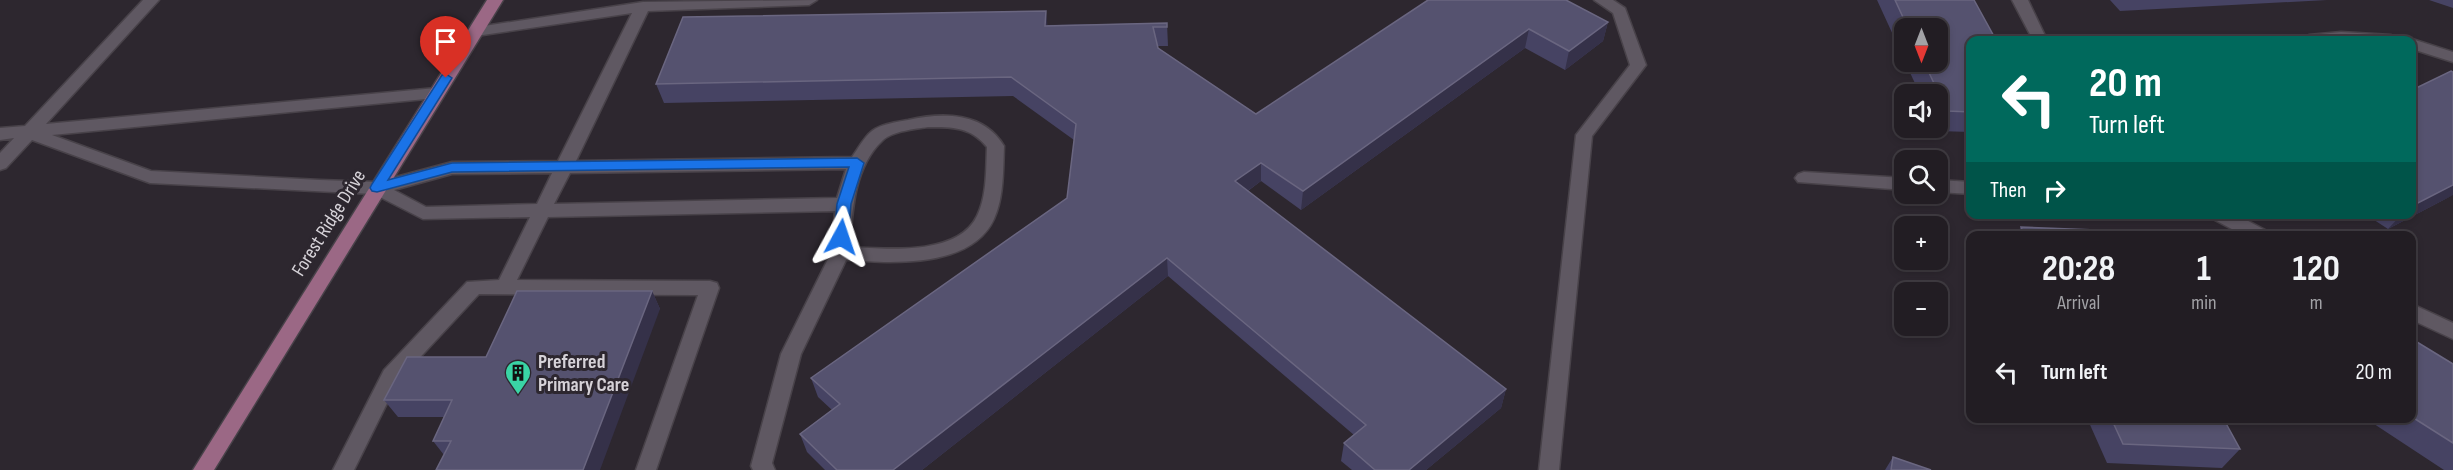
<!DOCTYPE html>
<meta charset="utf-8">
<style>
:root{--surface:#221d23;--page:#2e2a30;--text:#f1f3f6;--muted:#a2a2a6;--line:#3f3b41}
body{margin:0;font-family:"Sofia Sans Condensed",sans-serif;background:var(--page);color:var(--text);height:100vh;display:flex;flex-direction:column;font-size:22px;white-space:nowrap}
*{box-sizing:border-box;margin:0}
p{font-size:20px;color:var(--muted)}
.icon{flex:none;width:33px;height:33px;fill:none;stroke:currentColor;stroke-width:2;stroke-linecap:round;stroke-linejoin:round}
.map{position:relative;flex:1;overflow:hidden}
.sheet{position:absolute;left:1966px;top:231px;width:450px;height:192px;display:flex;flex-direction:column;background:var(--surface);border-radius:12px;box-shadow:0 3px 9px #0003,0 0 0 2px var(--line)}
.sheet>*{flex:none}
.guide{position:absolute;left:1966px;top:36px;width:450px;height:183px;border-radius:12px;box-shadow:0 3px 9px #0003,0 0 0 2px var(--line);background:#00695c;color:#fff;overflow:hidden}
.needle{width:39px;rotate:180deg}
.fabs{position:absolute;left:1894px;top:18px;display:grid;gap:12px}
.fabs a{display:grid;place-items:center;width:54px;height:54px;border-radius:12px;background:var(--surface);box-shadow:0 3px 9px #0003,0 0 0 2px var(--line);font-size:30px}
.pin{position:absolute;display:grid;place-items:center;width:51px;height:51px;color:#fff;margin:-62px -26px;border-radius:50% 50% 50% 0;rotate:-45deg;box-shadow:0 0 6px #0007}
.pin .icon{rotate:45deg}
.me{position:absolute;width:66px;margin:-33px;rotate:5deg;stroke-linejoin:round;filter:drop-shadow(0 0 4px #0008)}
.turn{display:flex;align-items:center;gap:21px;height:126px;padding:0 24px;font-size:27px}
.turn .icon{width:78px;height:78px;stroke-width:2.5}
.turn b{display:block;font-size:42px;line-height:51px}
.then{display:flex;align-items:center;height:57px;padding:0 24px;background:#0003;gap:12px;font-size:22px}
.eta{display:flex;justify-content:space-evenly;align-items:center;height:102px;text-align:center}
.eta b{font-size:36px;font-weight:700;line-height:42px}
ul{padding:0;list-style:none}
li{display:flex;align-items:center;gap:18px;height:78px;padding:0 24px}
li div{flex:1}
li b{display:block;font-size:22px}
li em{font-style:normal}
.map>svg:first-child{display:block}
</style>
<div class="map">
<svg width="2453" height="470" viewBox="0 0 2453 470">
<rect width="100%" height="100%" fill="#2d272f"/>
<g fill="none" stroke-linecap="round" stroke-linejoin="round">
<defs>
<path id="minor" d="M 143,0 L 159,0 L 46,124 L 436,88 L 442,89 L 444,93 L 442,97 L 436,98 L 52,135 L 151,171 L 320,180 L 377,182 L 452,162 L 558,161 L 632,13 L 476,36 L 471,34 L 468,31 L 471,28 L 643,2 L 817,0 L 809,5 L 648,11 L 576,161 L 852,157 C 858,149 864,137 872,131 C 881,124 897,122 908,120 C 943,112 984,112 1004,146 C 1003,170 1004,197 994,219 C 971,269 891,263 846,260 L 801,354 L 772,463 L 775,470 L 753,470 L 751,466 L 781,354 L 831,253 L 835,211 L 548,217 L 517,280 L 710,281 L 717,283 L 719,288 L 656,470 L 636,470 L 698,295 L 479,294 L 398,381 L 354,470 L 333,470 L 384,370 L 467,282 L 499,280 L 530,217 L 423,219 L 374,194 L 150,183 L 32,140 L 6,168 L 0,170 L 0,153 L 14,138 L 0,140 L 0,128 L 25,126 ZM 928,127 C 953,127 971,127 987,147 C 986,169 987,196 977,216 C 958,256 887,249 850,247 C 852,211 854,167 883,140 C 893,131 915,129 928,127 ZM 846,169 L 837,198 L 554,204 L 570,173 ZM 552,173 L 537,204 L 426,207 L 394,190 L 452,174 Z
M 1594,0 L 1613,0 L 1625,8 L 1646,65 L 1592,136 L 1559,470 L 1539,470 L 1576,135 L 1630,65 L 1613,13 Z
M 2012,0 L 2028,0 L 2047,40 L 2033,40 Z
M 2341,32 L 2391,35 L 2399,40 L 2301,40 L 2309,35 Z
M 2412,39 L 2453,52 L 2453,62 L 2412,49 L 2412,40 L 2406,40 Z
M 1804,172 L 1905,178 L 1905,190 L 1798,182 L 1795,178 L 1798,174 Z
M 1938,180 L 1971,182 L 1971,194 L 1938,192 Z
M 2210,214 L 2235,214 L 2267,231 L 2270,236 L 2245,236 L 2213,219 Z
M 2412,304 L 2453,323 L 2453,339 L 2412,320 Z"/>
<path id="major" d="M 487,0 L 503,0 L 214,470 L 193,470 Z"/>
</defs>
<use href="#minor" stroke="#484249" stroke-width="3"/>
<use href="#major" stroke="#484249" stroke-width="3"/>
<use href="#minor" fill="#5f5862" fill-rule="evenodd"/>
<use href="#major" fill="#9b6885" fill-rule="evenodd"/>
</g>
<path fill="#464363" d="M 1428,0 L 1608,22 L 1603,41 L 1565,70 L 1525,48 L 1301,210 L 1261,181 L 1248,191 L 1506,389 L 1501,408 L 1426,470 L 1352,470 L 1341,461 L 1344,443 L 1354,435 L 1168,276 L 922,470 L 825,470 L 807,452 L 800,434 L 832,410 L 818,397 L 811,378 L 1067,198 L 1074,140 L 1013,96 L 664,103 L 656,84 L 1048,25 L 1167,23 L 1168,46 L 1158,46 L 1158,48 L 1256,114 Z
M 1877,0 L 1974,0 L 1971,40 L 1971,132 L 1937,131 L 1935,128 L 1938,128 L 1938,94 L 1920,94 L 1905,62 L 1938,62 L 1938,28 L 1905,28 L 1905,61 Z
M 2110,0 L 2327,0 L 2120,11 Z
M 2429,0 L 2453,0 L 2453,8 Z
M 2453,195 L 2388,229 L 2365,214 L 2412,214 Z
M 2021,227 L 2124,236 L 2015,236 Z
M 652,291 L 660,309 L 444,455 L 433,441 L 444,417 L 398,417 L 384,400 L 486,357 Z
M 2412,339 L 2453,364 L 2453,470 L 2444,470 L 2365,418 L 2412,418 Z
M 2087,418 L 2223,418 L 2240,449 L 2222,468 L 2107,463 Z
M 1893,457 L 1931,470 L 1885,470 Z"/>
<path fill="#353149" d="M 1046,11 L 1048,30 L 1045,26 Z
M 1608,22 L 1603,41 L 1565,70 L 1569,51 Z
M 1529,29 L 1525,48 L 1301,210 L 1303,191 Z
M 1261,163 L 1261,181 L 1235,200 L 1235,181 Z
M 2453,185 L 2453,195 L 2388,229 L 2402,214 L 2412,214 L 2412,206 Z
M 1167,258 L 1168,276 L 922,470 L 893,470 Z
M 652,291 L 660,309 L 600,470 L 583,470 Z
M 1506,389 L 1501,408 L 1426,470 L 1409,470 Z"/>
<path fill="#55526f" stroke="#6a6680" stroke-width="1.5" d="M 1428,0 L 1566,0 L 1608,22 L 1569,51 L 1529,29 L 1303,191 L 1261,163 L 1235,181 L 1506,389 L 1409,470 L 1375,470 L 1344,443 L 1366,425 L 1167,258 L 893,470 L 837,470 L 800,434 L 840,404 L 811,378 L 1067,198 L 1076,124 L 1011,77 L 656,84 L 683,17 L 1046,11 L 1045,26 L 1167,23 L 1167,27 L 1153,27 L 1158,48 L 1256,114 Z
M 1895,0 L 1974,0 L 1996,40 L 1971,40 L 1971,112 L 1947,111 L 1924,62 L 1938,62 L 1938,28 L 1908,28 Z
M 2451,71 L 2453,72 L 2453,185 L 2412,206 L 2412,90 Z
M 2021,227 L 2122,231 L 2124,236 L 2025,236 Z
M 517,291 L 652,291 L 583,470 L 436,470 L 451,441 L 433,441 L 452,400 L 384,400 L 407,357 L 486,357 Z
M 2412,339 L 2453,364 L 2453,443 L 2412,417 Z
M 2111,418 L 2223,418 L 2240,449 L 2123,444 Z
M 1893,457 L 1931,470 L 1891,470 Z"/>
<path fill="#1a73e8" stroke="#114b97" stroke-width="1.5" d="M 446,74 L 452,78 L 388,180 L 452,163 L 857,158 L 864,163 L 851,204 L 848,237 L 841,242 L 834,237 L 837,204 L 849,167 L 452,172 L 377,192 L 372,191 L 370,188 L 372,184 L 442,75 Z"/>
<defs>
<symbol id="building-pin" viewBox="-11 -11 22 30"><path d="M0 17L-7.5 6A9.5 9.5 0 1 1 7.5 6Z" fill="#3ad4a5" stroke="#2d272f"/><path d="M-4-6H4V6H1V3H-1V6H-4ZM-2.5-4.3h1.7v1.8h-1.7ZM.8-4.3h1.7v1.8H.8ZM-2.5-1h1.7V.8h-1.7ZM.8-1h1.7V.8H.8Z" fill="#111"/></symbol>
</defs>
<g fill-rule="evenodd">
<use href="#building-pin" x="503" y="358" width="30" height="40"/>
</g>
<g text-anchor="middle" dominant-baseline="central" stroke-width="6" stroke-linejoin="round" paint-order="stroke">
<g font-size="20" fill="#d6d2d8" stroke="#2d272f">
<text transform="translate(329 223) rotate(-58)">Forest Ridge Drive</text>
</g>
<g font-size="20" font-weight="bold" fill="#d6d2d8" stroke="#2d272f" text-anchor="start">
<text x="538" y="362">Preferred<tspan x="538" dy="23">Primary Care</tspan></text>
</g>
</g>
</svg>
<div class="fabs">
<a><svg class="needle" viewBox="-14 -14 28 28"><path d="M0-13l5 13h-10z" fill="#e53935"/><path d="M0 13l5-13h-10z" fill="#a2a2a6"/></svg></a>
<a><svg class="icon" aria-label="sound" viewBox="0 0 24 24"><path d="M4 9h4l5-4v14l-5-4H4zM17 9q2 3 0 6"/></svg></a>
<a><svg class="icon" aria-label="search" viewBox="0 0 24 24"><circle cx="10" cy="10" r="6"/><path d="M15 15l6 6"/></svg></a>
<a>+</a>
<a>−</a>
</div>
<div class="pin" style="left:446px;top:78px;background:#d93025"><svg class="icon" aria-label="arrive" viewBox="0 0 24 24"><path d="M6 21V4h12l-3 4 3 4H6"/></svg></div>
<svg class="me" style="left:841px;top:237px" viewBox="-20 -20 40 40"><path d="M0-17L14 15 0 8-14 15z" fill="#1a73e8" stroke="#fff" stroke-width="4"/></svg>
<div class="guide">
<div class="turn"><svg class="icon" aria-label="left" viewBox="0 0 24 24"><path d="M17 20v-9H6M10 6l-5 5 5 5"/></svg><div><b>20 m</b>Turn left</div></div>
<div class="then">Then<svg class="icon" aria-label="right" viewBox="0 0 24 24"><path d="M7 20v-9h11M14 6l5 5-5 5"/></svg></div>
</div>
<section class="sheet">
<div class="eta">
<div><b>20:28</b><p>Arrival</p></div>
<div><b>1</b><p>min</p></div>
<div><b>120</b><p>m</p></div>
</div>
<ul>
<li><svg class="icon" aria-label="left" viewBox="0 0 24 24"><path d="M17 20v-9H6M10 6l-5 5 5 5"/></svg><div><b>Turn left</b></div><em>20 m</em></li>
</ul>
</section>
</div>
